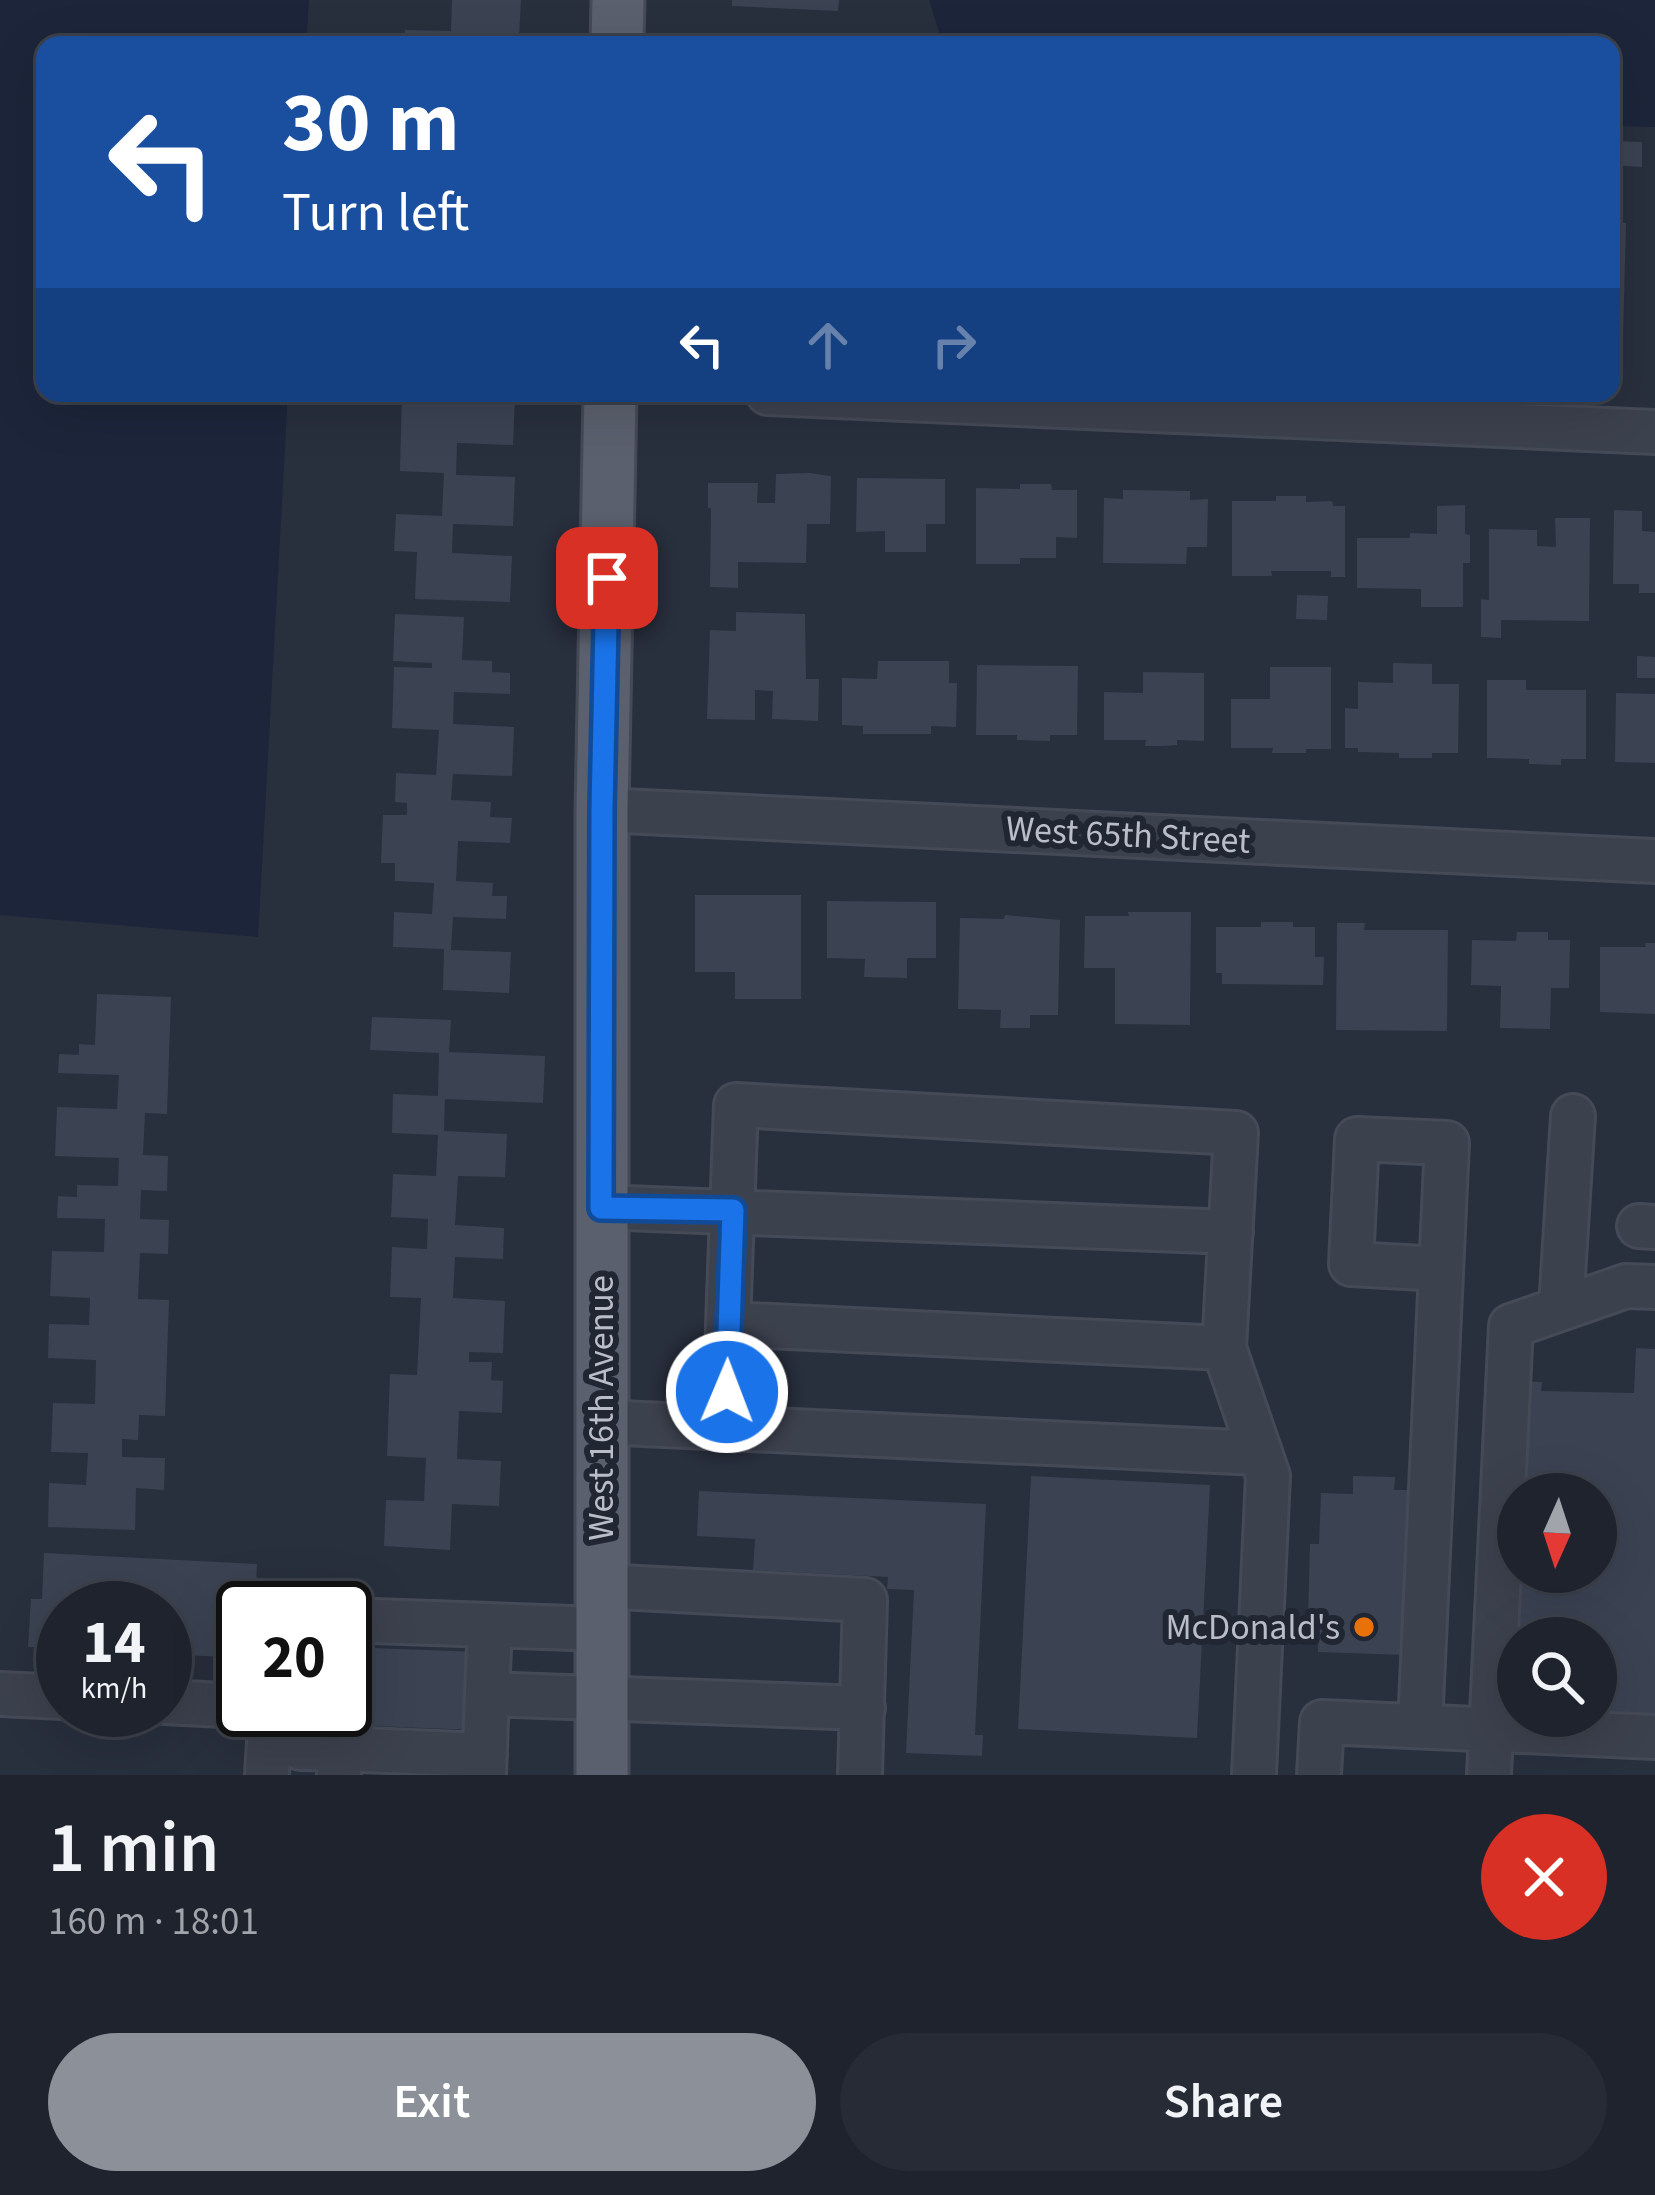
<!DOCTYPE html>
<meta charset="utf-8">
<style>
:root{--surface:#1e232e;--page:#262b36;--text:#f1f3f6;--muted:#a1a4aa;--line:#3c404a;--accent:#8c9099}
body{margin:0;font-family:"Source Sans 3",sans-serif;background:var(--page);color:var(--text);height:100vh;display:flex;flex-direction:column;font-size:45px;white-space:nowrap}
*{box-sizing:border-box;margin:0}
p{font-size:39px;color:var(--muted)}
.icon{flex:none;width:66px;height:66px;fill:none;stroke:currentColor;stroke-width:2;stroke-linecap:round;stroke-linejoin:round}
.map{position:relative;height:1775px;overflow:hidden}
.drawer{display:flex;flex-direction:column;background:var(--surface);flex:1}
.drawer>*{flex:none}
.banner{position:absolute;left:36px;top:36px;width:1584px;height:366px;border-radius:24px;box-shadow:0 12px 48px #0002,0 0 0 3px var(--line);background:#1a4fa0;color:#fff;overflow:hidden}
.needle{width:78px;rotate:183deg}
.tools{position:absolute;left:1497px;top:1473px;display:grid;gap:24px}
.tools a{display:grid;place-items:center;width:120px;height:120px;border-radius:50%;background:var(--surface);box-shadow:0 12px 48px #0002,0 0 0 3px var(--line);font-size:60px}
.speed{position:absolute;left:36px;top:1581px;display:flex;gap:24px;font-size:60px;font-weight:700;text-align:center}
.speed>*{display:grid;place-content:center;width:156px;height:156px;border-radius:50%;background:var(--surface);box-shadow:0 12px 48px #0002,0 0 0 3px var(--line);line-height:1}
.speed small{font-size:30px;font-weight:400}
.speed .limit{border:6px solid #111;border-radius:18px;background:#fff;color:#111}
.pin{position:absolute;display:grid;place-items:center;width:102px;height:102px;color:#fff;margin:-51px;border-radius:24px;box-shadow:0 6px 18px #0006}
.me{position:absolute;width:132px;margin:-66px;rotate:1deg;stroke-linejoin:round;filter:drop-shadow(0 0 9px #0008)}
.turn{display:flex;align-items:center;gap:42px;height:252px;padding:0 48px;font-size:54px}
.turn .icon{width:156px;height:156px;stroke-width:2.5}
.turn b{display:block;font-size:84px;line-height:102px}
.lanes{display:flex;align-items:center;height:114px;padding:0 48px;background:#0003;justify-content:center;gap:60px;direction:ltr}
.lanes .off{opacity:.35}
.round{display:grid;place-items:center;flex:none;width:126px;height:126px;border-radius:63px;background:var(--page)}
.summary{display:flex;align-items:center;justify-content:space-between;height:204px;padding:0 48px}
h1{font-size:72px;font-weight:600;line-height:90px}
.primary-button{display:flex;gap:24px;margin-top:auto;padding:24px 48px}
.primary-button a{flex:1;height:138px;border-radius:72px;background:var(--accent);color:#fff;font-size:48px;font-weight:600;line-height:138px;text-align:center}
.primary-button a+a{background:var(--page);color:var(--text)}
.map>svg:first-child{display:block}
</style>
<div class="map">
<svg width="1655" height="1775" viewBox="0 0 1655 1775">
<rect width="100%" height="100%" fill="#282f3d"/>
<path fill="#1c253a" d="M 0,0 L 309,0 L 306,45 L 45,45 L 45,393 L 288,393 L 258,937 L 0,915 Z
M 929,0 L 1655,0 L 1655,127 L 1611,126 L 1611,45 L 943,45 Z"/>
<path fill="#3b4353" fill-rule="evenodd" d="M 452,0 L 521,0 L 519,38 L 461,36 L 460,45 L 404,45 L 405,30 L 451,31 Z
M 732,0 L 839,0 L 838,11 L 732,6 Z
M 1611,141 L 1642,142 L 1642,167 L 1611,165 Z
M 1611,222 L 1626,223 L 1623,335 L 1611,334 Z
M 402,393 L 515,397 L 513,445 L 457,443 L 456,475 L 515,477 L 513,526 L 453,524 L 452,553 L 512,556 L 510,602 L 415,599 L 417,552 L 394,551 L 396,514 L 442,516 L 444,473 L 400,471 Z
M 809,473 L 831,476 L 830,524 L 807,524 L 806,563 L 738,562 L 738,588 L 710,587 L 711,508 L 708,508 L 708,483 L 758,483 L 757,503 L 775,503 L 776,474 Z
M 857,478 L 945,479 L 945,524 L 926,524 L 926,552 L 885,552 L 885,531 L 856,532 Z
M 1020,484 L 1051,484 L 1052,490 L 1077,490 L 1077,538 L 1056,537 L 1056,558 L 1020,558 L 1020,564 L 976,564 L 976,488 L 1020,489 Z
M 1123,490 L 1190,491 L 1190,500 L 1208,499 L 1207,547 L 1187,547 L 1186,564 L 1103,563 L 1104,498 L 1123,499 Z
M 1276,496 L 1306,496 L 1306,502 L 1332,501 L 1333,506 L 1345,506 L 1345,577 L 1331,577 L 1331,571 L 1271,571 L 1272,576 L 1232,576 L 1232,501 L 1276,501 Z
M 1465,505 L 1465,534 L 1470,535 L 1470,563 L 1463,563 L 1463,607 L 1421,607 L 1421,589 L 1357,588 L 1357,538 L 1410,538 L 1410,533 L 1437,534 L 1437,506 Z
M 1614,510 L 1642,511 L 1642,531 L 1655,532 L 1655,593 L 1639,593 L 1639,584 L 1613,584 Z
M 1555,518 L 1590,518 L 1589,621 L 1501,620 L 1501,638 L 1481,637 L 1481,599 L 1489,600 L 1489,529 L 1537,530 L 1537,546 L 1556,547 Z
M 1297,595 L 1328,596 L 1327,620 L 1296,619 Z
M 736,612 L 805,614 L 806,679 L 819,679 L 818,721 L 772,719 L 773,691 L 755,690 L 755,720 L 707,719 L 710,630 L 736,631 Z
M 395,614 L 464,617 L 462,660 L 492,661 L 492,672 L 510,673 L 510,694 L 454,692 L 453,724 L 514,727 L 512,776 L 453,774 L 451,800 L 491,802 L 490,817 L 512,818 L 510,843 L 458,841 L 456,881 L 493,883 L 492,896 L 507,896 L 506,919 L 453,917 L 451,950 L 511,952 L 509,993 L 443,990 L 444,949 L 393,947 L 394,912 L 432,914 L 434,883 L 395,881 L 395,863 L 381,863 L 383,815 L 407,815 L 407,803 L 395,802 L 396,773 L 436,775 L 439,730 L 392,728 L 394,667 L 432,668 L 432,663 L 393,661 Z
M 1637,656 L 1655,657 L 1655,678 L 1637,678 Z
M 878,661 L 949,661 L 949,683 L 957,683 L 956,727 L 931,726 L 931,734 L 863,734 L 863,726 L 842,725 L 842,678 L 877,679 Z
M 1393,663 L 1432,664 L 1432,684 L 1459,684 L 1458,753 L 1432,753 L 1432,758 L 1399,758 L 1399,753 L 1358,752 L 1358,748 L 1345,748 L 1345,708 L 1358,709 L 1358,682 L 1393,683 Z
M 977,665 L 1078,666 L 1077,735 L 1050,735 L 1050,741 L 1017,740 L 1017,735 L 976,735 Z
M 1270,667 L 1331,667 L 1331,749 L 1306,749 L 1306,753 L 1272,753 L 1273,748 L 1231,748 L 1231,699 L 1270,699 Z
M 1143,672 L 1204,673 L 1204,741 L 1177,740 L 1177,745 L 1162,746 L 1145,746 L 1146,740 L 1104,740 L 1104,692 L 1143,693 Z
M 1487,680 L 1526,680 L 1526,690 L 1586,690 L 1586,759 L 1561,759 L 1561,765 L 1529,764 L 1529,759 L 1487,758 Z
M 1616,693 L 1655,694 L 1655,763 L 1615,762 Z
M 695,895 L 801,895 L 801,999 L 735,999 L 735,972 L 695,972 Z
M 827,901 L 936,902 L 936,958 L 907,958 L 907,978 L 864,977 L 865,959 L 827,958 Z
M 1128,912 L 1191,912 L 1190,1025 L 1115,1024 L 1115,968 L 1084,968 L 1085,916 L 1129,916 Z
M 1005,915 L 1060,920 L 1058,1015 L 1030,1015 L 1030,1028 L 1000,1028 L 1001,1010 L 958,1009 L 960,918 L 1004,919 Z
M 1261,922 L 1293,922 L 1293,927 L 1315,927 L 1315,957 L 1324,957 L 1323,985 L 1222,984 L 1222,973 L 1216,973 L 1216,927 L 1261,927 Z
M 1337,923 L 1365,923 L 1364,930 L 1448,930 L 1447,1031 L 1336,1030 Z
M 1517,932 L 1548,932 L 1548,940 L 1570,940 L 1569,988 L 1551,988 L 1550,1029 L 1500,1028 L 1501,986 L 1471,985 L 1472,940 L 1516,941 Z
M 1645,943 L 1655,943 L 1655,1014 L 1600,1012 L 1600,947 L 1646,947 Z
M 97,994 L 171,997 L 167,1114 L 145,1113 L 143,1155 L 168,1156 L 167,1191 L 141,1190 L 140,1219 L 169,1220 L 168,1254 L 140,1253 L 138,1299 L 169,1300 L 165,1416 L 139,1415 L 138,1440 L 122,1439 L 122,1457 L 165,1458 L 164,1490 L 136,1488 L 135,1530 L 48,1527 L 49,1483 L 86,1485 L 88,1453 L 51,1452 L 53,1403 L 95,1404 L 96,1360 L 48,1358 L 49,1324 L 89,1325 L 90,1298 L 50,1296 L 52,1251 L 104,1252 L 105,1219 L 57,1218 L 58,1196 L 77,1197 L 77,1185 L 118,1186 L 119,1158 L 55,1156 L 57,1107 L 117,1109 L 119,1075 L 58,1073 L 59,1054 L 79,1055 L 79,1044 L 95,1045 Z
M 372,1017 L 451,1020 L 449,1052 L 545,1056 L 543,1103 L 445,1099 L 444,1131 L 507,1134 L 505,1177 L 458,1176 L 455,1225 L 504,1228 L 503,1259 L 455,1257 L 453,1298 L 505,1301 L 503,1353 L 469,1352 L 469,1362 L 492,1362 L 491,1380 L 503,1381 L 502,1413 L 459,1411 L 457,1459 L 501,1461 L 499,1506 L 452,1504 L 450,1550 L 384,1546 L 386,1500 L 424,1501 L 426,1458 L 387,1456 L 390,1374 L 417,1375 L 421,1298 L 390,1297 L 392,1247 L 427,1249 L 428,1219 L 391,1217 L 393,1174 L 436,1176 L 438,1135 L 392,1133 L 393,1094 L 438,1096 L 439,1053 L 370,1050 Z
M 1636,1348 L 1655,1349 L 1655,1719 L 1596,1716 L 1596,1638 L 1518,1638 L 1518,1712 L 1501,1711 L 1518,1381 L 1542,1382 L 1541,1391 L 1634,1393 ZM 1518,1494 L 1596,1494 L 1596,1572 L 1518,1572 Z
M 1031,1476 L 1210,1485 L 1197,1738 L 1018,1729 Z
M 1353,1476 L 1395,1477 L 1394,1490 L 1410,1490 L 1404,1655 L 1318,1652 L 1319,1621 L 1308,1621 L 1310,1544 L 1319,1544 L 1321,1493 L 1353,1494 Z
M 699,1491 L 986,1504 L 975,1735 L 983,1735 L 982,1756 L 906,1753 L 914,1590 L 887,1589 L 888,1577 L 753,1570 L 755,1539 L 697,1536 Z
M 44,1553 L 257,1564 L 255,1608 L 243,1608 L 243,1658 L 165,1654 L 165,1608 L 63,1608 L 63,1648 L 28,1647 L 31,1599 L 42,1599 Z
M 296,1584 L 318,1585 L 316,1608 L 295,1608 Z
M 345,1647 L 480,1652 L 477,1730 L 322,1724 L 323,1710 L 345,1710 Z"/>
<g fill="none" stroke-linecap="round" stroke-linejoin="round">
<defs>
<path id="minor" d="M 768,393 L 1655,432
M 602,810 L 1655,861
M 601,1207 L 1231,1232
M 1639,1226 L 1655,1227
M 1561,1307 L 1573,1116
M 1224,1348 L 728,1324 L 736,1105 L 1236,1133 L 1224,1348 L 1268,1476 L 1254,1775
M 601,1422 L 1259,1453
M 726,1426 L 728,1324
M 601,1586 L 865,1600 L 860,1775
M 345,1620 L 490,1625
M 0,1694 L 63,1697
M 487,1694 L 490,1625 L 601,1629
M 165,1702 L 243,1706
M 303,1710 L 301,1748 L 340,1749
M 1420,1726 L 1447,1143 L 1357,1139 L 1351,1264 L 1441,1269
M 267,1775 L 271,1710
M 339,1775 L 340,1749 L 485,1755
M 484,1775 L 487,1694 L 863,1708
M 1319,1775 L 1322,1722 L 1655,1737
M 1489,1775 L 1511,1326 L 1626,1286 L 1655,1287"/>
<path id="major" d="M 617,45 L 618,0
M 602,1775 L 602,810 L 610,393"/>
</defs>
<use href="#minor" stroke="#454a57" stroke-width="48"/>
<use href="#major" stroke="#454a57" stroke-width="57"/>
<use href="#minor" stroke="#3c414e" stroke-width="42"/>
<use href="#major" stroke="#5a606d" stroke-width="51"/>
</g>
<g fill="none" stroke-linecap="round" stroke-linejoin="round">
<defs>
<path id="route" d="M 607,578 L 602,809 L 601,1208 L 733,1210 L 727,1392"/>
</defs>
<use href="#route" stroke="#114b97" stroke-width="30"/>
<use href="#route" stroke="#1a73e8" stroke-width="21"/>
</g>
<circle fill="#e8710a" stroke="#212633" stroke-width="4.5" cx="1364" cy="1627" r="12"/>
<g text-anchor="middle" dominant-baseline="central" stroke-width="12" stroke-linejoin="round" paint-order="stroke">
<g font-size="36" fill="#b8bdc8" stroke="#212633">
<text transform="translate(1128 835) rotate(3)">West 65th Street</text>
<text transform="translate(601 1408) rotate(-90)">West 16th Avenue</text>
</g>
<g font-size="36" fill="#b8bdc8" stroke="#212633" text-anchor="end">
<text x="1340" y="1627">McDonald's</text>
</g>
</g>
</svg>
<div class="tools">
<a><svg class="needle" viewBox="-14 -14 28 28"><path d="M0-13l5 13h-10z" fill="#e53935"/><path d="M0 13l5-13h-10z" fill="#a1a4aa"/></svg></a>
<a><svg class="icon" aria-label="search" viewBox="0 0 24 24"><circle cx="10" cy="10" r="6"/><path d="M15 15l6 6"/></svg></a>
</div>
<div class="speed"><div>14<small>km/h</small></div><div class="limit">20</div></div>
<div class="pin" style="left:607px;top:578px;background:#d93025"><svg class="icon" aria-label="arrive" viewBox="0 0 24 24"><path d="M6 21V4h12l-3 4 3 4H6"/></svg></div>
<svg class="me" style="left:727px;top:1392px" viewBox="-20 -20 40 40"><circle r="17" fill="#1a73e8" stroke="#fff" stroke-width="3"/><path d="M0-11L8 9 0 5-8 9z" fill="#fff"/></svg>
<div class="banner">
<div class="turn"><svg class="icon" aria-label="left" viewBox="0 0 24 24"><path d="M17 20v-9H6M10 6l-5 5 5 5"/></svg><div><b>30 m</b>Turn left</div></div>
<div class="lanes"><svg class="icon" aria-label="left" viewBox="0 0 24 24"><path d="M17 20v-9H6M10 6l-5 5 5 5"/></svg><svg class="icon off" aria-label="ahead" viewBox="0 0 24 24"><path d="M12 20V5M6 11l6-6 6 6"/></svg><svg class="icon off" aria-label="right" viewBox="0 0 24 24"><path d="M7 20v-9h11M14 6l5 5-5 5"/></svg></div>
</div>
</div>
<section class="drawer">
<div class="summary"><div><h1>1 min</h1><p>160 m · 18:01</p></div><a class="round" style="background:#d93025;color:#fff"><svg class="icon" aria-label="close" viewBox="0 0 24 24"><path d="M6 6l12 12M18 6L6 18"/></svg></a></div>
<div class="primary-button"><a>Exit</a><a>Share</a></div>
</section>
